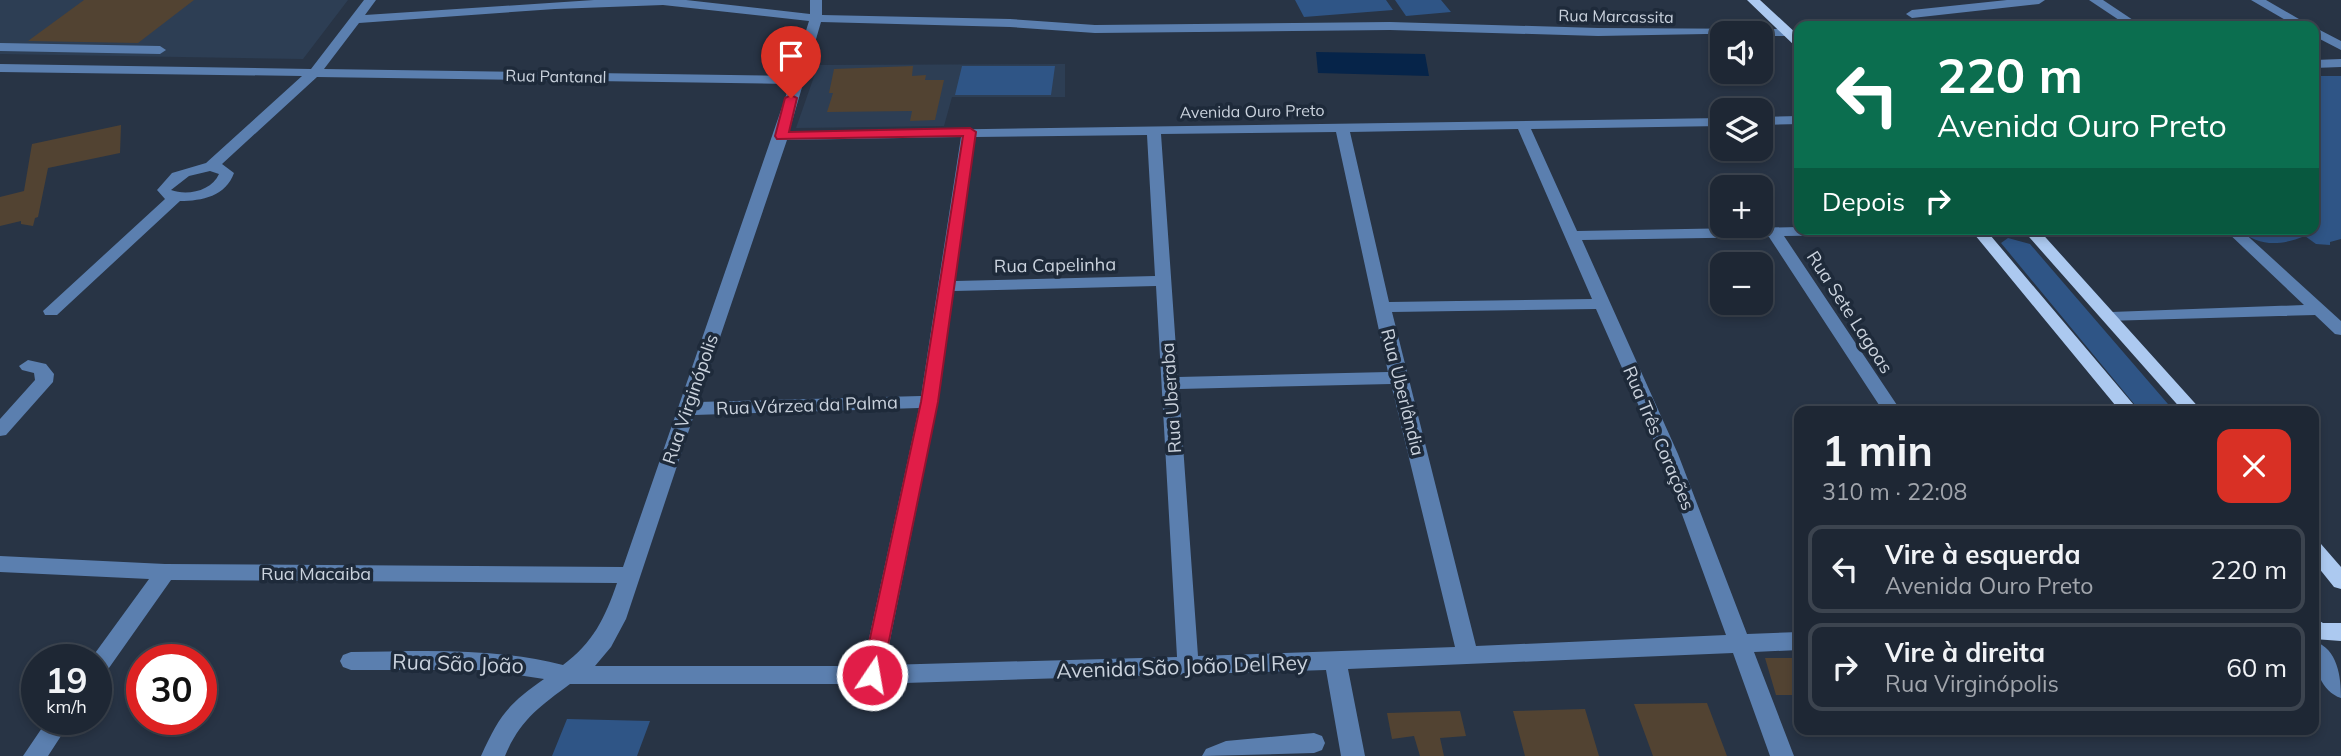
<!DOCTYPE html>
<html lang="pt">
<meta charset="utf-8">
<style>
:root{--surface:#1e2734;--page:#2b3340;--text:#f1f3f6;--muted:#a1a5ac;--line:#3c444f}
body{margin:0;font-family:Mulish,sans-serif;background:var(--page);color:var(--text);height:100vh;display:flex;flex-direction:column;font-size:26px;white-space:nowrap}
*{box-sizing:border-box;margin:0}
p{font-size:23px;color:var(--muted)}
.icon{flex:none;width:38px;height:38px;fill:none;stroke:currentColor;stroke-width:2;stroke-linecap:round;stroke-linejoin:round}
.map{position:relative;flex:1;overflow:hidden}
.drawer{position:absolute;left:1794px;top:406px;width:525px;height:329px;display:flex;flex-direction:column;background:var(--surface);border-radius:14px;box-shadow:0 4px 10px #0003,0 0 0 2px var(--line)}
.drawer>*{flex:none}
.banner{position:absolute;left:1794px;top:21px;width:525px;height:214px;border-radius:14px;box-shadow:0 4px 10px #0003,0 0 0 2px var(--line);background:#0b6e4f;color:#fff;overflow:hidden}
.buttons{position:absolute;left:1710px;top:21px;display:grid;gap:14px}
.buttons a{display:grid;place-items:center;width:63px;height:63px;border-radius:14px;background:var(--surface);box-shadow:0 4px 10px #0003,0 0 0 2px var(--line);font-size:35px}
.speed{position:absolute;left:21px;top:644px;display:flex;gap:14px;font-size:35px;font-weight:700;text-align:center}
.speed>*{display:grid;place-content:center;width:91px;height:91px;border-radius:50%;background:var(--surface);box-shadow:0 4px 10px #0003,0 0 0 2px var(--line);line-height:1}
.speed small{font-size:18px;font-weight:400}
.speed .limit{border:10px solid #d22;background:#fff;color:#111}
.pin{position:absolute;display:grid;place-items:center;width:60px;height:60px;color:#fff;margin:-72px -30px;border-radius:50% 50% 50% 0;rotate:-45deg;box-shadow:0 0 7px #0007}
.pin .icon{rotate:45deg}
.me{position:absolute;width:77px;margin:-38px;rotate:12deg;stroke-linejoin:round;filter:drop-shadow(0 0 5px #0008)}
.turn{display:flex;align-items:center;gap:24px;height:147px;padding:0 28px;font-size:32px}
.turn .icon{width:91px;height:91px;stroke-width:2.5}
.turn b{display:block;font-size:49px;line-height:60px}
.then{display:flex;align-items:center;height:66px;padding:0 28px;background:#0003;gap:14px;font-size:26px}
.round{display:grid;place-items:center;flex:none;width:74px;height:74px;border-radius:14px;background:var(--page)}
.summary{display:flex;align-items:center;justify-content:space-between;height:119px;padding:0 28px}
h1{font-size:42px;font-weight:700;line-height:52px}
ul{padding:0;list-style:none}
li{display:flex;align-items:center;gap:21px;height:88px;margin:0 14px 10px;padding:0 14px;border:4px solid var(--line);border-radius:14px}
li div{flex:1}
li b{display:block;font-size:26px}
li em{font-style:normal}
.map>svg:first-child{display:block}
</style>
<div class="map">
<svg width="2341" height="756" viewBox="0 0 2341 756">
<rect width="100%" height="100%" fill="#283445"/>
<path fill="#2d3e54" d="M 0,0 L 348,0 L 303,59 L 0,54 Z
M 1065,64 L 1065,97 L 952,97 L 944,126 L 796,128 L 818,65 Z"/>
<path fill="#2f5586" d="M 1295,0 L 1386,0 L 1393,10 L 1304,17 Z
M 1395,0 L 1441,0 L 1451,12 L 1406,16 Z
M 962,66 L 1055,66 L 1051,95 L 955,95 Z
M 2314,76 L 2341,76 L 2341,239 L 2330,242 L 2330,245 L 2316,244 L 2305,236 C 2280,246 2259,247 2238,229 L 2314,229 Z
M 2008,238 L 2030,244 L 2174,411 L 2140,411 L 2001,243 Z
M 567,719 L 650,721 L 637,756 L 552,756 Z"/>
<path fill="#062449" d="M 1316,52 L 1425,54 L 1429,76 L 1318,73 Z"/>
<path fill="#524332" d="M 84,0 L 194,0 L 138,43 L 28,41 Z
M 913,66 L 912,76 L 926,75 L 925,80 L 944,80 L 935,120 L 910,121 L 912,111 L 827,112 L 833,93 L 829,93 L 834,69 Z
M 121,125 L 120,153 L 48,168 L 38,217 L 35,218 L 33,226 L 21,224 L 21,221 L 0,226 L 0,197 L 24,191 L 32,144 Z
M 1765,658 L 1799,658 L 1799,695 L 1776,695 Z
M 1707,703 L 1727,756 L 1653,756 L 1634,704 Z
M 1585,709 L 1599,756 L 1525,756 L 1513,711 Z
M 1460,711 L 1466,736 L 1440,738 L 1444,756 L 1420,756 L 1414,736 L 1392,739 L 1387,713 Z"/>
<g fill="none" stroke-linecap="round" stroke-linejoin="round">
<path fill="#5b7faf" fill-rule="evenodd" d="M 364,0 L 376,0 L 365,15 L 594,0 L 686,0 L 810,14 L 810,0 L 822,0 L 822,15 L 1010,19 L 1095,25 L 1390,22 L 1598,28 L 1791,29 L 1793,32 L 1787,36 L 1760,36 L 1760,33 L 1598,36 L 1390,30 L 1095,33 L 1010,27 L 821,22 L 789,132 L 1722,118 L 1722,126 L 1531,129 L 1577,231 L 1799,227 L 1799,229 L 1937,229 L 1930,234 L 1784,236 L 1901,411 L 1883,411 L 1769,237 L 1582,240 L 1678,454 L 1747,634 L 1799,632 L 1799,650 L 1754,652 L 1794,756 L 1770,756 L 1733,653 L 1348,669 L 1365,756 L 1341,756 L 1326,670 L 872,684 L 570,684 C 539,707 520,720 505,756 L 481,756 C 499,716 508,704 544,679 L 485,670 L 351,670 L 343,667 L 340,661 L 343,655 L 351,652 C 422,651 493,647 563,665 C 593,643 605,618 617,583 L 171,580 L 104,675 L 96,678 L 96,660 L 90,660 L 149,579 L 0,572 L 0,556 L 165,564 L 623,567 L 790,84 L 317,77 L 222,164 L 234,173 C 226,196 202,201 180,201 L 57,315 L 45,315 L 43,311 L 165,199 L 157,190 L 172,173 L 206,163 L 302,76 L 0,72 L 0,64 L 311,69 ZM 663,5 L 809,21 L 792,76 L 324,69 L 359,23 L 555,9 ZM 1518,129 L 1592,299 L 1389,302 L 1350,132 ZM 1336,132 L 1388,372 L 1178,377 L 1161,134 ZM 1147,135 L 1155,276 L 955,281 L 975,137 ZM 961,137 L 921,396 L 698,402 L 787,140 ZM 210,171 L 219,174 C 212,191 187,196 171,190 L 189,176 ZM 1156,286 L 1177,657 L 885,665 L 938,402 L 954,291 ZM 1596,309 L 1660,454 L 1726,635 L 1476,646 L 1392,312 ZM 1391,384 L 1455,647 L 1198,656 L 1179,389 ZM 919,408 L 863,666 L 595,666 L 611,647 L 626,619 L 694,415 Z
M 2007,0 L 2045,0 L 2039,4 L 1912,18 L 1906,14 L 1912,10 Z
M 2089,0 L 2103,0 L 2142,26 L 2128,26 Z
M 2251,0 L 2266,0 L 2311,26 L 2296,26 Z
M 2314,27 L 2341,41 L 2341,50 L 2314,36 Z
M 0,43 L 160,46 L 166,50 L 160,54 L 0,51 Z
M 2341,59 L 2341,67 L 2314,68 L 2314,60 Z
M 1799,116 L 1799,124 L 1760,125 L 1760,117 Z
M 2224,229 L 2240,229 L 2341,321 L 2341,335 L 2335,334 L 2315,315 L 2105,321 L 2103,317 L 2105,313 L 2111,312 L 2304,305 Z
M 28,360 L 46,364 L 54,374 L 53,382 L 6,435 L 0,436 L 0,419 L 35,380 L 34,373 L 22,370 L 19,366 Z
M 2314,641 C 2338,649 2341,677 2341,698 C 2319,691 2312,661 2314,641 Z
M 48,719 L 72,719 L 48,756 L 23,756 Z
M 1314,733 L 1322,736 L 1325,743 L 1322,750 L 1314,753 L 1202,756 L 1206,749 L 1226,741 Z"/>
<path fill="#acc9f0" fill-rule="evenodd" d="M 1747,0 L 1760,0 L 1799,36 L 1799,47 L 1795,46 Z
M 1970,229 L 1985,229 L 2139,411 L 2120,411 Z
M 2022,229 L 2038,229 L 2202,411 L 2183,411 Z
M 2314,541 L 2321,544 L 2341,567 L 2341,589 L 2334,587 L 2314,562 Z
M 2314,618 L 2323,623 L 2341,623 L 2341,641 L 2314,639 Z"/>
</g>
<path fill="#e11d48" stroke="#92132f" stroke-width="2" d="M 791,95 L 797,98 L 789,132 L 970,128 L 976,132 L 938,402 L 882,675 L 879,681 L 872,684 L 865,681 L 862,675 L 921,402 L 963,136 L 777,139 L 775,136 L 785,98 Z"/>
<g text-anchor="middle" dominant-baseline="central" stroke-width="7" stroke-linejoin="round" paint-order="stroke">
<g font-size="16" fill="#cad2dd" stroke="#1e2a3a">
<text transform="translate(1616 16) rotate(1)">Rua Marcassita</text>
<text transform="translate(556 76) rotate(1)">Rua Pantanal</text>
<text transform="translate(1252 111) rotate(-1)">Avenida Ouro Preto</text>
</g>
<g font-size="18" fill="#cad2dd" stroke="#1e2a3a">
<text transform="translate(1055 265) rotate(-1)">Rua Capelinha</text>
<text transform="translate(1850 312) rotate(57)">Rua Sete Lagoas</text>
<text transform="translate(1403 392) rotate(76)">Rua Uberlândia</text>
<text transform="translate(1171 398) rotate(-94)">Rua Uberaba</text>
<text transform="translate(690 399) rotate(-71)">Rua Virginópolis</text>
<text transform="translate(807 405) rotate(-2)">Rua Várzea da Palma</text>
<text transform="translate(1659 438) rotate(67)">Rua Três Corações</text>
<text x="316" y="573">Rua Macaiba</text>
</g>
<g font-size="21" fill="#cad2dd" stroke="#1e2a3a">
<text transform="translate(458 663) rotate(2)">Rua São João</text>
<text transform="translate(1182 666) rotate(-2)">Avenida São João Del Rey</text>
</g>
</g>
</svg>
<div class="buttons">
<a><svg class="icon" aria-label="sound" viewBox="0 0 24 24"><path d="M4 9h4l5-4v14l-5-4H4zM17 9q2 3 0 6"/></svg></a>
<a><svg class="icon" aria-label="layers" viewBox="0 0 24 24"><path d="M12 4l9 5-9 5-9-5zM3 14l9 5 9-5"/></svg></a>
<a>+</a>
<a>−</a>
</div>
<div class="speed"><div>19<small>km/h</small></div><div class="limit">30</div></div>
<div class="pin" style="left:791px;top:98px;background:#d93025"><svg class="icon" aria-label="arrive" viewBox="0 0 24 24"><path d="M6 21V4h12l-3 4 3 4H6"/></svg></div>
<svg class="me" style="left:872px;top:675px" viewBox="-20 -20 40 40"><circle r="17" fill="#e11d48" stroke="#fff" stroke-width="3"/><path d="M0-11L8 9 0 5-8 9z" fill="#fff"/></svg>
<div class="banner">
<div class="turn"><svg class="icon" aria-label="left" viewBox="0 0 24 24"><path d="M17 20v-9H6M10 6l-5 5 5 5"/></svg><div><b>220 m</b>Avenida Ouro Preto</div></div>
<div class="then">Depois<svg class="icon" aria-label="right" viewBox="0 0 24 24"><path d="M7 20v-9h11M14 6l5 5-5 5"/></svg></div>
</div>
<section class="drawer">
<div class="summary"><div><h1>1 min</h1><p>310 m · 22:08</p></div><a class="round" style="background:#d93025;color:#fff"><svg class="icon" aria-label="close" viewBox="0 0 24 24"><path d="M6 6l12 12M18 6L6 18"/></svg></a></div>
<ul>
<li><svg class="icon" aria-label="left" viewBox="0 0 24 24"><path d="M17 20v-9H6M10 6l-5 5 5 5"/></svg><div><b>Vire à esquerda</b><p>Avenida Ouro Preto</p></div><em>220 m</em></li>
<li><svg class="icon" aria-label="right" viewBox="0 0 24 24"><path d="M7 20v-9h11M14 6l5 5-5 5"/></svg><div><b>Vire à direita</b><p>Rua Virginópolis</p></div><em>60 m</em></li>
</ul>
</section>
</div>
